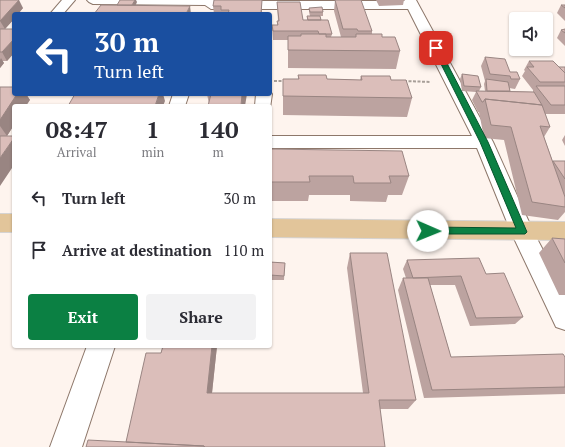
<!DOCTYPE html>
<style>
:root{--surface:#fff;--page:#f2f2f3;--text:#2b2b33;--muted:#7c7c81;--accent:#0b8043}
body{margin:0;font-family:"PT Serif",serif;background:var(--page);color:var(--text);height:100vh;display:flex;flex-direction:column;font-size:15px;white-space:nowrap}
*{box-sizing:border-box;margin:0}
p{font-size:13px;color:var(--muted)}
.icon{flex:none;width:22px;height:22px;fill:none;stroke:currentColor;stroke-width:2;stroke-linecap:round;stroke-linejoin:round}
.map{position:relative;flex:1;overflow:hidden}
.panel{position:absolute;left:12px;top:104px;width:260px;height:244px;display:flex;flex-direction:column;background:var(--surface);border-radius:4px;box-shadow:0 1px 3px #0004}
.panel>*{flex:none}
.hud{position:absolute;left:12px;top:12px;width:260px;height:84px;border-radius:4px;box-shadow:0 1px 3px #0004;background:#1a4fa0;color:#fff;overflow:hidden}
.controls{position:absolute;left:509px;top:12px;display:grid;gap:8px}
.controls a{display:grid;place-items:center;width:44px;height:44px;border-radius:4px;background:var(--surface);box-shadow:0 1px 3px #0004;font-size:20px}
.pin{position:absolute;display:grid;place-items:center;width:34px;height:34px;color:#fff;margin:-17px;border-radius:8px;box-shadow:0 2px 6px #0006}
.me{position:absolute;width:44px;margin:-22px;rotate:91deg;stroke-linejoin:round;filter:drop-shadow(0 0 3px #0008)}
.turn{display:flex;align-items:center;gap:14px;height:84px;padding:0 16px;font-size:18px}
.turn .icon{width:52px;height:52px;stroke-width:2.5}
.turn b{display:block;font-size:28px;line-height:34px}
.eta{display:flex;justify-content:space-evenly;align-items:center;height:68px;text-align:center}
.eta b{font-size:24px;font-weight:700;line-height:28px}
.primary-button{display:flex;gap:8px;margin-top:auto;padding:8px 16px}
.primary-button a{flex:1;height:46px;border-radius:4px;background:var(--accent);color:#fff;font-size:16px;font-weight:700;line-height:46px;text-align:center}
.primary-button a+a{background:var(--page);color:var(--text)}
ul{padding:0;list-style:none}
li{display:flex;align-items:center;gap:12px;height:52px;padding:0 16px}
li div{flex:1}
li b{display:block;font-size:15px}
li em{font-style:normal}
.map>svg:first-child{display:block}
</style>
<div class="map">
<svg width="565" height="447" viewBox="0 0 565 447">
<rect width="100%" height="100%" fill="#fef4ee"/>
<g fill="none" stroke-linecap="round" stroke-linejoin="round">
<defs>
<path id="minor" d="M 62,0 L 75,0 L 63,14 L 50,14 Z
M 87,0 L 217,0 L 218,1 L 405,1 L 404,0 L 416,0 L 493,142 L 533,231 L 565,292 L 565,330 L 556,327 L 511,232 L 477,148 L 270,148 L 270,136 L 472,136 L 408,9 L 211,9 L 205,5 L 93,4 L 89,2 Z
M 270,91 L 272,94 L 270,108 L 270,106 L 255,106 L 256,94 L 270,94 Z
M 173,94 L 189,94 L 185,106 L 169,106 Z
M 87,346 L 115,346 L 82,447 L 50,447 Z"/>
<path id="major" d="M 0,214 L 14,214 L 14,232 L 0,232 Z
M 270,219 L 565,222 L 565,240 L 270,237 Z"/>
</defs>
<use href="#minor" stroke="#8d776a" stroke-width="2"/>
<use href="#major" stroke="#d5d3d2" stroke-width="2"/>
<path stroke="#a79e98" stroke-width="2" stroke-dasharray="3 1.5" stroke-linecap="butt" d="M 274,81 L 285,81
M 404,81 L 431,82"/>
<use href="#minor" fill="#fff" fill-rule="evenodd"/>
<use href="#major" fill="#e2c59a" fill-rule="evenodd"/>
</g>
<path fill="#bca3a0" d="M 0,0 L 23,8 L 18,14 L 14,14 L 14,19 L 5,29 L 14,29 L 14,53 L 7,61 L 2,61 L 4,63 L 0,68 Z
M 217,0 L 262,14 L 214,14 L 213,6 Z
M 335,0 L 372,31 L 372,34 L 382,37 L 400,51 L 396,69 L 288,68 L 288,40 L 273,40 L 272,25 L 277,25 L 277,21 L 278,21 L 277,2 L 303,20 L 307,20 L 307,16 L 310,16 L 309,12 L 309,8 L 323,12 L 323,16 L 320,16 L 321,20 L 332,34 L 331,37 L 341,37 L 334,11 Z
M 376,0 L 404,0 L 403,5 L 379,6 Z
M 561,5 L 565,5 L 565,21 L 557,13 Z
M 565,29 L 565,46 L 557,38 L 561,30 Z
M 485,57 L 510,72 L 520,79 L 515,89 L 509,88 L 510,91 L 533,92 L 533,90 L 522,76 L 525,71 L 524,70 L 529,61 L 559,67 L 565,67 L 565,114 L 545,114 L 550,127 L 544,137 L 553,162 L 553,161 L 565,161 L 565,212 L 558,220 L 522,215 L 504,140 L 484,138 L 479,112 L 478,112 L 472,100 L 476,92 L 462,91 L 460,79 L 462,74 L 481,87 L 479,91 L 485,91 L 484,84 L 485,81 L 481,66 Z
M 298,75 L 327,79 L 360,80 L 361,76 L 391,80 L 412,98 L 407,117 L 283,115 L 283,96 L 298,79 Z
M 0,87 L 14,94 L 26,94 L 30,100 L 14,106 L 14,125 L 7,136 L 0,136 Z
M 207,94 L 247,94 L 209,104 Z
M 565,135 L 565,146 L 562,140 Z
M 270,149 L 409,176 L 402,195 L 388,195 L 386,202 L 350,201 L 350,195 L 309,195 L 308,201 L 271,201 L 271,195 L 270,195 Z
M 552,238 L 565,239 L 565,295 L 559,295 L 539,253 Z
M 350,253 L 416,400 L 408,409 L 380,409 L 126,442 L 161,353 L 163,346 L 217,346 L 212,393 L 363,393 L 347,268 Z
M 407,260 L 486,274 L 523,317 L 515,324 L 470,326 L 455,285 L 430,285 L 451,357 L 565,357 L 565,394 L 564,394 L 424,398 L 398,290 L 403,278 L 406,278 L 403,269 Z
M 270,262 L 285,263 L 284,280 L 270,280 Z"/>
<path fill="#998582" d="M 19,0 L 23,8 L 18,14 L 14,14 L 14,19 L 5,29 L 0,21 Z
M 135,0 L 136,0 L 137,2 L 134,9 L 132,5 Z
M 262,0 L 262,14 L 261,14 Z
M 190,6 L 191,14 L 186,14 Z
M 14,39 L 14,53 L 7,61 L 2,52 Z
M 1,58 L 4,63 L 0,68 L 0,60 Z
M 17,94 L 26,94 L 30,100 L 26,106 L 14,106 L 14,125 L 7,136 L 0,126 L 0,120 Z
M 159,94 L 163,94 L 165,101 L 163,106 L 155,106 Z
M 242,94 L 247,94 L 245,106 L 241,106 Z
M 14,138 L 14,165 L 0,186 L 0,158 Z
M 212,346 L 217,346 L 211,402 L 207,393 Z"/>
<path fill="#dbbeba" stroke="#998582" d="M 0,0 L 19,0 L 0,21 Z
M 120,0 L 135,0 L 132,5 L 117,5 Z
M 214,0 L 262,0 L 261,14 L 228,14 L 229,10 L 221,10 L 221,6 L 213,6 Z
M 335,0 L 361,0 L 372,31 L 358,31 L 357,29 L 343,29 Z
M 277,2 L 300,2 L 303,20 L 328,20 L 332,34 L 319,34 L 318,31 L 273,31 L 272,25 L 278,25 L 277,21 L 279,21 Z
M 101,5 L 190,6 L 186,14 L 94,14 Z
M 561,5 L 565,5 L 565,8 Z
M 322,7 L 323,12 L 310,12 L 309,8 Z
M 307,16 L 320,16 L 321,20 L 308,20 Z
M 0,29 L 14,29 L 14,39 L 2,52 L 0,52 Z
M 565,29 L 565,33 L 561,30 Z
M 301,34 L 326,34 L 326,37 L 356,37 L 356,34 L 382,34 L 382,37 L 395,37 L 400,51 L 288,50 L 288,36 L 301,36 Z
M 485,57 L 505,59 L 510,72 L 517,72 L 520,79 L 511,79 L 510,76 L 490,74 Z
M 529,61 L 553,61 L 565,73 L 565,82 L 540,82 L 527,67 L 534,67 Z
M 559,67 L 565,67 L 565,73 Z
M 462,74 L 478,76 L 481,87 L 464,86 Z
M 298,75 L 326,75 L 327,79 L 362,80 L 361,76 L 390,76 L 391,80 L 406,80 L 412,98 L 283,96 L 283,79 L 299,79 Z
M 486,79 L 508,82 L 510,91 L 487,91 Z
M 536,86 L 565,86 L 565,105 L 551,105 Z
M 0,87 L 14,87 L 14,94 L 17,94 L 0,120 Z
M 476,91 L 534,92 L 542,105 L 485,99 L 483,102 L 482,102 Z
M 75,94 L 159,94 L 155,106 L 68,106 Z
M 211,94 L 242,94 L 241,106 L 208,106 Z
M 485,99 L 542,105 L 550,127 L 540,126 L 565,197 L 565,207 L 532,202 L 511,127 L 491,125 Z
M 0,136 L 14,136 L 14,138 L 0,158 Z
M 270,149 L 402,151 L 409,176 L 389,176 L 391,183 L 354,183 L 353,176 L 309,176 L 310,182 L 270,182 Z
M 553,161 L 565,161 L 565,179 Z
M 552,238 L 565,239 L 565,263 Z
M 350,253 L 387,253 L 416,400 L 379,400 L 385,447 L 205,447 L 204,446 L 126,442 L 146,353 L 161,353 L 163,346 L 212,346 L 207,393 L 369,393 Z
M 479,258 L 486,274 L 504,273 L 523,317 L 476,318 L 461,276 L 413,278 L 407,260 Z
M 270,262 L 285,263 L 284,276 L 270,275 Z
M 403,278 L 428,278 L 451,357 L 563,354 L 565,357 L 565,387 L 432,390 Z
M 88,440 L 204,446 L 204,447 L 86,447 Z"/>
<path fill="#0b8043" stroke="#07532c" d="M 434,47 L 439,48 L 488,142 L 527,232 L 525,234 L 428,234 L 423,231 L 428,227 L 516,228 L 480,142 L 433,48 Z"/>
</svg>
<div class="controls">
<a><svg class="icon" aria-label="sound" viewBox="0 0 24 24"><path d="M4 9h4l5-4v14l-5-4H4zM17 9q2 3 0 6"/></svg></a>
</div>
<div class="pin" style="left:436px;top:48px;background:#d93025"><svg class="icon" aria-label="arrive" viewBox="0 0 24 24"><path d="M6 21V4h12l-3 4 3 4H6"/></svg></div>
<svg class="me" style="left:428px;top:231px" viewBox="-20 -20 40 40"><circle r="19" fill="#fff"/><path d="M0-13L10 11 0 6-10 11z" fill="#0b8043"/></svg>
<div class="hud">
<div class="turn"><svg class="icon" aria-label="left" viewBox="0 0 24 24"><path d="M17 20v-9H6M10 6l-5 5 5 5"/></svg><div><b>30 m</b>Turn left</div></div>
</div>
<section class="panel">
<div class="eta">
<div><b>08:47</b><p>Arrival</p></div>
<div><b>1</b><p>min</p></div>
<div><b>140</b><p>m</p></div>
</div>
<ul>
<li><svg class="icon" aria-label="left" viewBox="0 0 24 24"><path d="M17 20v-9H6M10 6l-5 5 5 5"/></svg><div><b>Turn left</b></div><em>30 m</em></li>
<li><svg class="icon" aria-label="arrive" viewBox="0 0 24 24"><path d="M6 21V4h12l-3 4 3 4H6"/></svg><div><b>Arrive at destination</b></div><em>110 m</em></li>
</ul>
<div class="primary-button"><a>Exit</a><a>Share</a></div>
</section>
</div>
